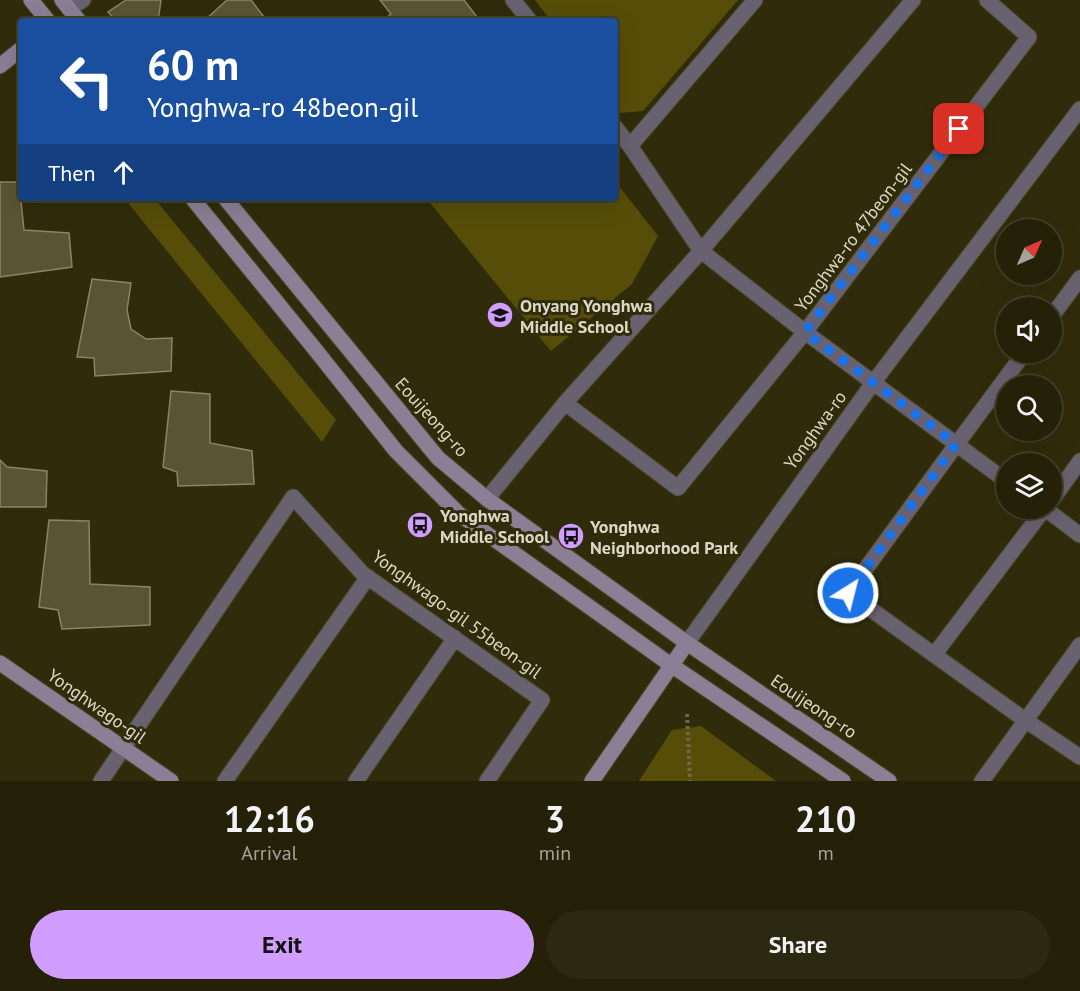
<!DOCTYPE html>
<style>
:root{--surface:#242108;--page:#2c2912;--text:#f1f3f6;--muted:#a3a39c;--line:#413e29;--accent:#d19dfe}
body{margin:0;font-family:"PT Sans",sans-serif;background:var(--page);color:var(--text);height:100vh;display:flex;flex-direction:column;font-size:22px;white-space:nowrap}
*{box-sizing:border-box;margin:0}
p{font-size:20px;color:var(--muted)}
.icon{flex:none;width:33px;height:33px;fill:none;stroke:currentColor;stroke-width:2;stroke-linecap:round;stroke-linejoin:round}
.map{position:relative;height:781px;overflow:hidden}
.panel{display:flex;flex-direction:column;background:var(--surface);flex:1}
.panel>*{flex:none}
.hud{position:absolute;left:18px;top:18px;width:600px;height:183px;border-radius:6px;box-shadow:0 6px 24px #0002,0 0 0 2px var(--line);background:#1a4fa0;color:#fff;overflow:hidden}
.needle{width:39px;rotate:45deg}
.buttons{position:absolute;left:996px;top:219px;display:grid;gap:12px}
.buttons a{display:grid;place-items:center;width:66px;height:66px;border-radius:50%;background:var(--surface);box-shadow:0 6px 24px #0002,0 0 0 2px var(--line);font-size:30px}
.pin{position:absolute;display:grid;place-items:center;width:51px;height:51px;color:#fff;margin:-26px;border-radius:12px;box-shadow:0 3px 9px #0006}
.me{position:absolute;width:66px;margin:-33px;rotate:36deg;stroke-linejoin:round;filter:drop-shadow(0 0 4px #0008)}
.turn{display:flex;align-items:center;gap:21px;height:126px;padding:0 30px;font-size:27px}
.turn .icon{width:78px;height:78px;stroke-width:2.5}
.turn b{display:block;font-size:42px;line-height:51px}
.then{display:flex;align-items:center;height:57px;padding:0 30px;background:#0003;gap:12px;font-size:22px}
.eta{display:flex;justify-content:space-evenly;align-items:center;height:102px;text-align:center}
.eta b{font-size:36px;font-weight:700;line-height:42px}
.primary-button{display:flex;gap:12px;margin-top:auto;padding:12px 30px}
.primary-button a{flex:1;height:69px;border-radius:36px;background:var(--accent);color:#111;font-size:24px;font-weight:700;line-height:69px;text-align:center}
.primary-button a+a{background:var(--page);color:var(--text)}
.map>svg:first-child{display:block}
</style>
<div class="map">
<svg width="1080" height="781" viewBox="0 0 1080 781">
<rect width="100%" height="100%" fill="#302c0b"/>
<path fill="#564e08" d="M 535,0 L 738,0 L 643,111 L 620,113 L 615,106 L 615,21 L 551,21 Z
M 615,181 L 658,236 L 632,284 L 551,351 L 426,198 L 615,198 Z
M 124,198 L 154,198 L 336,420 L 322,442 Z
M 701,726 L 776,781 L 639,781 L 672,730 Z"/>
<path fill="#595534" stroke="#898562" stroke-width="1.5" d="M 126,0 L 161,0 L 158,21 L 116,21 L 108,12 Z
M 227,0 L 251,0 L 267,21 L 204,21 Z
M 380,0 L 464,0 L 480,21 L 382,21 L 391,14 Z
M 0,182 L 19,182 L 24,230 L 69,233 L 72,267 L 0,277 Z
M 92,279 L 131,283 L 127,310 L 131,329 L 146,339 L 172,338 L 171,371 L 95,376 L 94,358 L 77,357 Z
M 171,391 L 210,394 L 210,443 L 252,451 L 254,484 L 178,486 L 177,472 L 163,467 Z
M 0,460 L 7,467 L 47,471 L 46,507 L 0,507 Z
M 49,520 L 89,521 L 90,584 L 150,587 L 150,625 L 62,629 L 58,610 L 39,607 Z"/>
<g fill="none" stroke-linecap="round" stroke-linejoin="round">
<defs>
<path id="street" d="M 513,0 L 530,21
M 69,9 L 83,0
M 615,127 L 630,146 L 701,251 L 805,332 L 1006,481
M 630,146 L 755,0
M 1052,316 L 1080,278
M 1025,352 L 956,445 L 848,593 L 1025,720 L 1080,757
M 565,403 L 678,488 L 805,332 L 1029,37 L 987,0
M 487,499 L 565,403 L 701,251 L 913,0
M 1052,500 L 1080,461
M 1044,508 L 1080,535
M 687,643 L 873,383 L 1080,109
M 934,655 L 1045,508
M 101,781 L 293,497 L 363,574 L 542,700 L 487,781
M 225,781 L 368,577
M 356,781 L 455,638
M 982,781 L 1080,645"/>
<path id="secondary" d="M 31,0 L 48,21
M 62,0 L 79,21
M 0,66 L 21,49
M 192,198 L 314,348 L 396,451 L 459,514 L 671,665 L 843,781
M 225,198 L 438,458 L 487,499 L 687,643 L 889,781
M 0,663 L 171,781
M 592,781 L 687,643"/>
</defs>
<use href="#street" stroke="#4b4829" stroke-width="17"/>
<use href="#secondary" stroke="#4b4829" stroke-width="17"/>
<path stroke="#6d694d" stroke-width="4" stroke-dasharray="3 3" stroke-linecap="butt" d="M 687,714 L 690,781"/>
<use href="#street" stroke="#68616f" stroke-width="15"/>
<use href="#secondary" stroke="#8a7f95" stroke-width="15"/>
</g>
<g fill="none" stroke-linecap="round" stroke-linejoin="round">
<path stroke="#1a73e8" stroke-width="10" stroke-dasharray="0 18" d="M 848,593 L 956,444 L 805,332 L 959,129"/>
</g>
<defs>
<symbol id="school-disc" viewBox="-11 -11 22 22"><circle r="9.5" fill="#d19dfe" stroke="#302c0b"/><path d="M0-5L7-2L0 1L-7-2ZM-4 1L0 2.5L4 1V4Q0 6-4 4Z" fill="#111"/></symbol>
<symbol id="bus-disc" viewBox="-11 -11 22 22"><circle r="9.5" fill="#d19dfe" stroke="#302c0b"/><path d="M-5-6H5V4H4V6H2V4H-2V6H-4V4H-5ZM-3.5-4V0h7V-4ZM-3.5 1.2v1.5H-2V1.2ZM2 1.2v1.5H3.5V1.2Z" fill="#111"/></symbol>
</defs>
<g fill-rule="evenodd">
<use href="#school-disc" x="485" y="300" width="30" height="30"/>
<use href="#bus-disc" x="405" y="510" width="30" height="30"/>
<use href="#bus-disc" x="556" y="521" width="30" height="30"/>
</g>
<g text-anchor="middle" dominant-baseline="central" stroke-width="6" stroke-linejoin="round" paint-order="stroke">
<g font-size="18" fill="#dbd9c6" stroke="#302c0b">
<text transform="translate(853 237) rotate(-53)">Yonghwa-ro 47beon-gil</text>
<text transform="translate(432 417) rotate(48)">Eouijeong-ro</text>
<text transform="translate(815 430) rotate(-54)">Yonghwa-ro</text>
<text transform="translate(457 614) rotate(36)">Yonghwago-gil 55beon-gil</text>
<text transform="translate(97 706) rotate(35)">Yonghwago-gil</text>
<text transform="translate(814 706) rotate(34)">Eouijeong-ro</text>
</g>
<g font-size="18" font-weight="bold" fill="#dbd9c6" stroke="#302c0b" text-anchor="start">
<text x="520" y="305">Onyang Yonghwa<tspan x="520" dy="21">Middle School</tspan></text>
<text x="440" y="515">Yonghwa<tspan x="440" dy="21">Middle School</tspan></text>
<text x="590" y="526">Yonghwa<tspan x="590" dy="21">Neighborhood Park</tspan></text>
</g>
</g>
</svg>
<div class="buttons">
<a><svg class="needle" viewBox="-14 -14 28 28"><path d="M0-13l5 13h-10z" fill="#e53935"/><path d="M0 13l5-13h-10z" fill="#a3a39c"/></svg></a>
<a><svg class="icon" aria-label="sound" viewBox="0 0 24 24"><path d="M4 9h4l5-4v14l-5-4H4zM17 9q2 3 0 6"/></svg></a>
<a><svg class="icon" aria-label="search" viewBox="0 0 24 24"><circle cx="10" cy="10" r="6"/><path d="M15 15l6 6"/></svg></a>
<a><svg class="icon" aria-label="layers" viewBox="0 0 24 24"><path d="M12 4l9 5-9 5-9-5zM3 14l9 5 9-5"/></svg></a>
</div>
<div class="pin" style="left:959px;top:129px;background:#d93025"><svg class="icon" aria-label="arrive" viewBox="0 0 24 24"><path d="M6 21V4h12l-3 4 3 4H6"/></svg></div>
<svg class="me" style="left:848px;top:593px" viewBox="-20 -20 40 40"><circle r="17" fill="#1a73e8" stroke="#fff" stroke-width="3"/><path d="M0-11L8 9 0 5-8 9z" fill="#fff"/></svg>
<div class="hud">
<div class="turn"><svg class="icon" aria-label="left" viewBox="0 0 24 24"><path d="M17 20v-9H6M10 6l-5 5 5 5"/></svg><div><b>60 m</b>Yonghwa-ro 48beon-gil</div></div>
<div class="then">Then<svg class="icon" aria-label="ahead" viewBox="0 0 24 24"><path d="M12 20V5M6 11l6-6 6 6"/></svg></div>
</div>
</div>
<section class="panel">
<div class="eta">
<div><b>12:16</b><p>Arrival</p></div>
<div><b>3</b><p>min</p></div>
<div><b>210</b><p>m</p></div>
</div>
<div class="primary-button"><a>Exit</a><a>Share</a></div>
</section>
